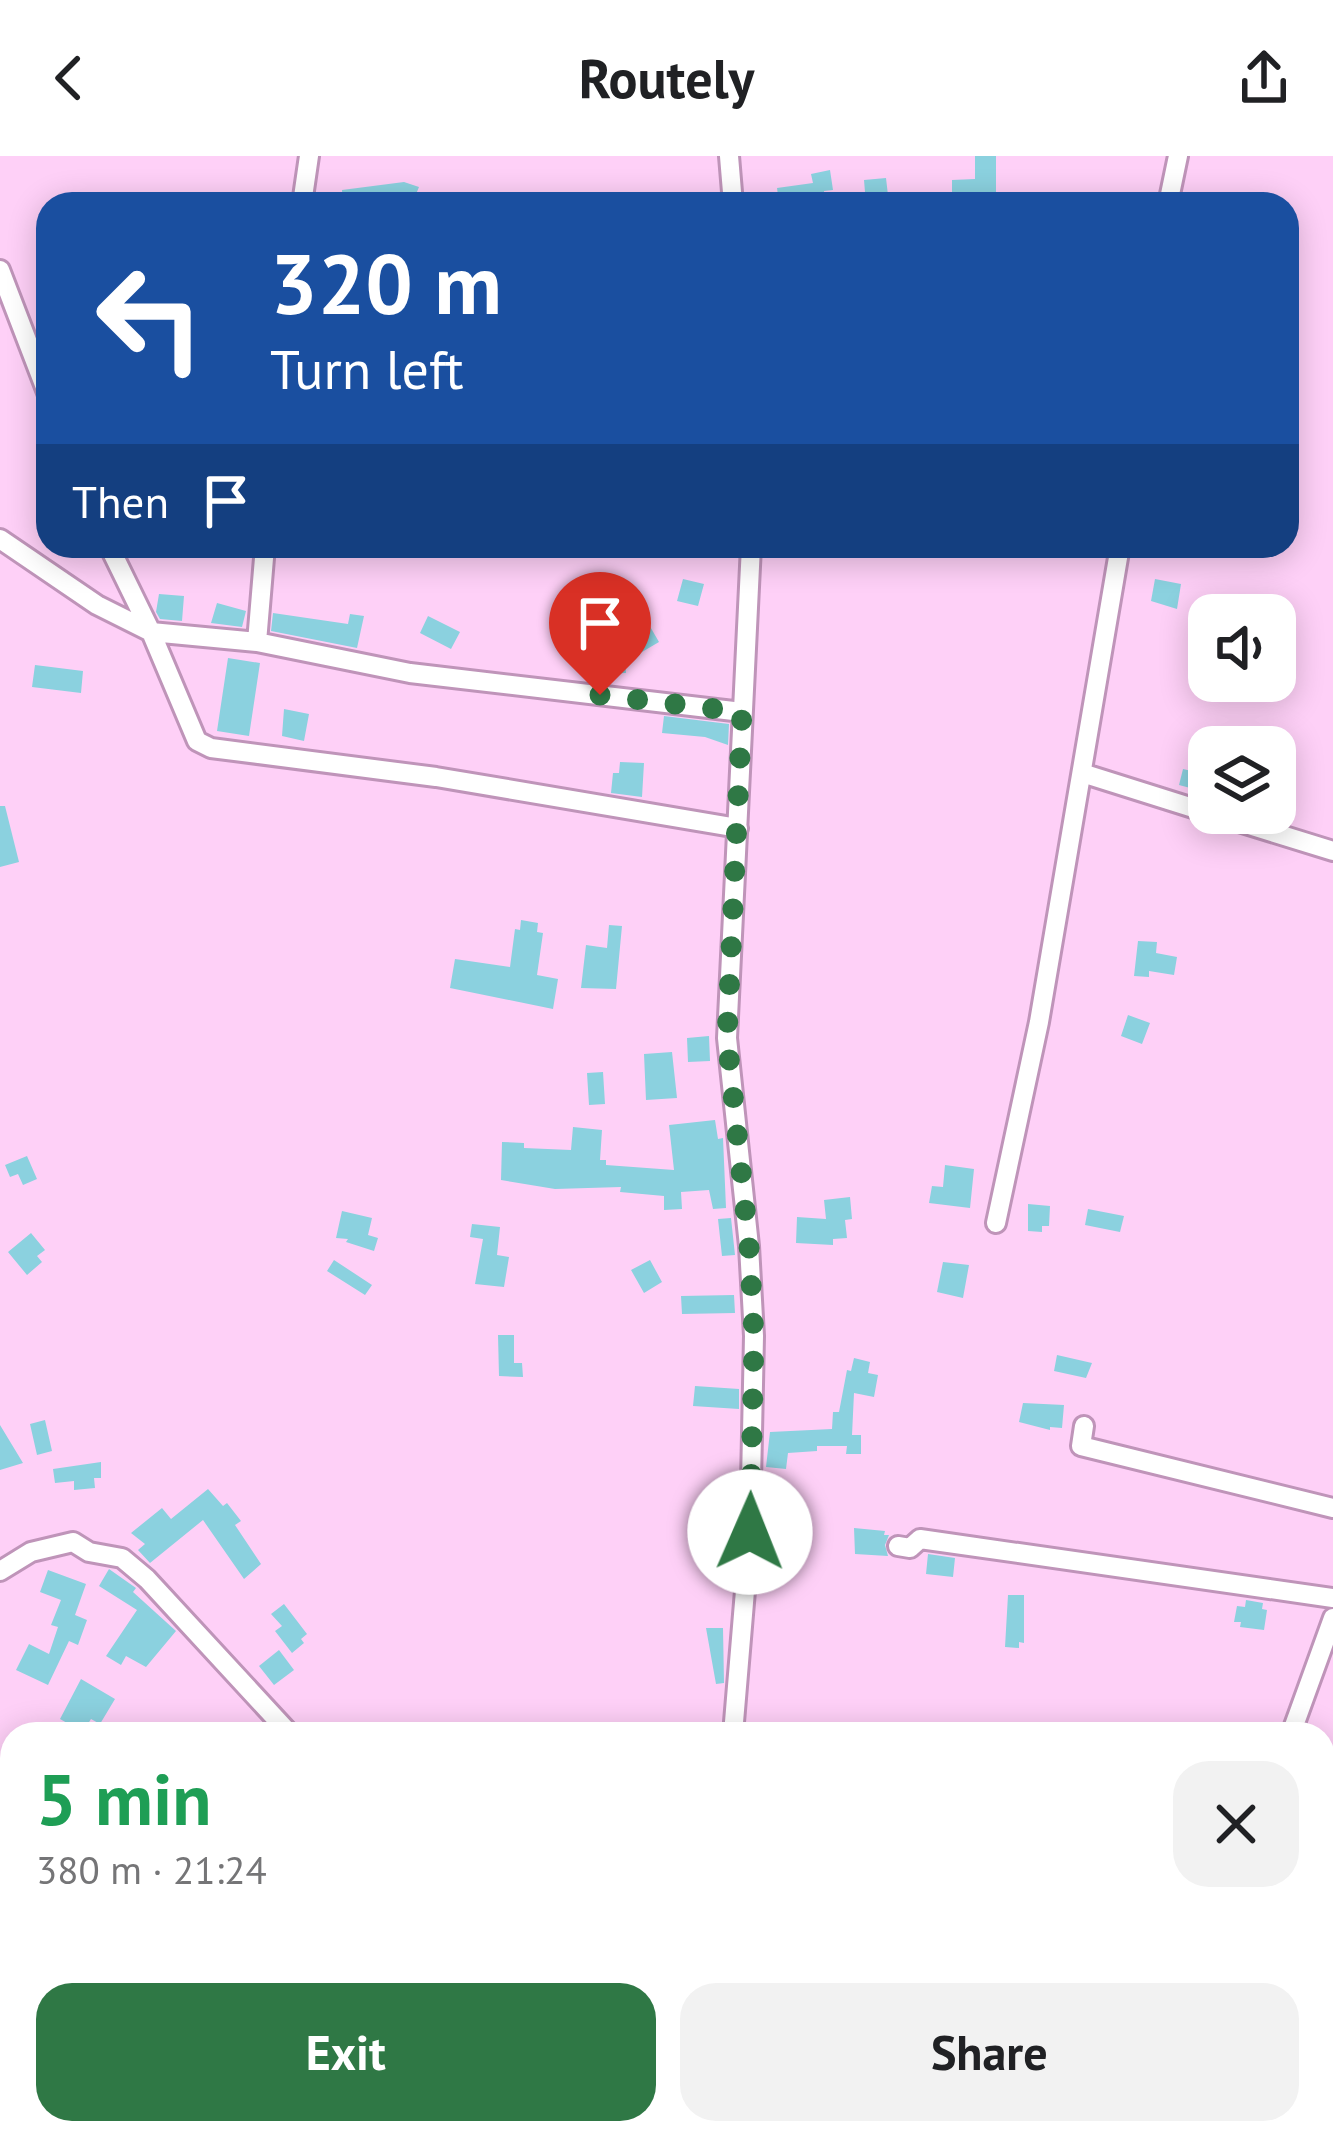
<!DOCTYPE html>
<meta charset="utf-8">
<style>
:root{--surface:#fff;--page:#f2f2f2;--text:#202124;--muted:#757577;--accent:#2f7845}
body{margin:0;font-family:"PT Sans",sans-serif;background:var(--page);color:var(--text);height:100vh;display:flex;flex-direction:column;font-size:45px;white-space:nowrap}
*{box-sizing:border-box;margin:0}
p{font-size:39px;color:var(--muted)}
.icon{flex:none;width:66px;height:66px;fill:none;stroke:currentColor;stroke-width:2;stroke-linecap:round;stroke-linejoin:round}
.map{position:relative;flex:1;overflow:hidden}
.details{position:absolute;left:0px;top:1566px;width:1335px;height:423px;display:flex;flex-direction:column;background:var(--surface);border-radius:36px 36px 0 0;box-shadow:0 6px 30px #0003}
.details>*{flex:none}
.banner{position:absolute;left:36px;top:36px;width:1263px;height:366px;border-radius:36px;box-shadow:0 6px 30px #0003;background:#1a4fa0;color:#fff;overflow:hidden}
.fabs{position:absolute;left:1188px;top:438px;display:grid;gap:24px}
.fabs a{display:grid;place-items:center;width:108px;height:108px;border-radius:24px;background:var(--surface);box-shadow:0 6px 30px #0003;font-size:60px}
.pin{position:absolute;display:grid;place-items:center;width:102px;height:102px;color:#fff;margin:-123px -51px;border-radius:50% 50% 50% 0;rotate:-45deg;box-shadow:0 0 12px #0007}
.pin .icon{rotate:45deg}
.me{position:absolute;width:132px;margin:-66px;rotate:1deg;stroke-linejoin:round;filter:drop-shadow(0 0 9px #0008)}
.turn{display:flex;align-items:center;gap:42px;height:252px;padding:0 36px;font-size:54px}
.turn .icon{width:156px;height:156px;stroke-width:2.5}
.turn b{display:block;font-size:84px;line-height:102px}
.then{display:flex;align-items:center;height:114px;padding:0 36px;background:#0003;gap:24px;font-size:45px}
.round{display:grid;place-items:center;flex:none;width:126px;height:126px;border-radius:36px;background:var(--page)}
.headline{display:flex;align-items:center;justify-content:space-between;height:204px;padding:0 36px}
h1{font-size:72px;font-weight:700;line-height:90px;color:#1e9e55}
.cta{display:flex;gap:24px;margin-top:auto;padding:24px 36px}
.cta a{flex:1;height:138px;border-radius:36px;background:var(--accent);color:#fff;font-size:48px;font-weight:700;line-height:138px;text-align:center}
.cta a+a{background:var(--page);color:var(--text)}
header{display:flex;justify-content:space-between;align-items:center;height:156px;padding:0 36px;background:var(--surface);font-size:54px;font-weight:700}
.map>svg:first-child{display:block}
</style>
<header><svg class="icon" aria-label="back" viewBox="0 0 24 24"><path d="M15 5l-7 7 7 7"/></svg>Routely<svg class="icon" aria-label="share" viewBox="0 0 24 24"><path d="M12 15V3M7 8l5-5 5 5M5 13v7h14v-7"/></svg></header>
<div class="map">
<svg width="1333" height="1988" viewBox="0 0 1333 1988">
<rect width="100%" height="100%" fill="#fed0f7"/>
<path fill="#8bd1df" d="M 975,0 L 996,0 L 996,38 L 952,43 L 952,24 L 975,23 Z
M 830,14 L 833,34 L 824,35 L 825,43 L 779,47 L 777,32 L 813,27 L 811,18 Z
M 886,22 L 889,48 L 866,48 L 864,24 Z
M 404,26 L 419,31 L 412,48 L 343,48 L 342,34 Z
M 683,423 L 704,428 L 698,450 L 677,445 Z
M 1155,423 L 1181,428 L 1177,453 L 1151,445 Z
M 159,438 L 184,440 L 182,465 L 160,463 L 156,456 Z
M 217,447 L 246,455 L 242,471 L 211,467 Z
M 273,457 L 348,468 L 350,458 L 364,460 L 357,492 L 271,475 Z
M 428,460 L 460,476 L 451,493 L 420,477 Z
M 648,467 L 659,486 L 625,506 L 626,517 L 598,518 L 597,500 L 607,500 L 606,484 L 623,482 Z
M 228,502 L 260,507 L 249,580 L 217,575 Z
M 35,509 L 83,515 L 81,537 L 32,531 Z
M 284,553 L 309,558 L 304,585 L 282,580 Z
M 664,560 L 729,568 L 728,589 L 705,581 L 662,577 Z
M 620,606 L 644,607 L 642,641 L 611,637 L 613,617 L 619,617 Z
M 1183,613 L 1209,619 L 1209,637 L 1179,629 Z
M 0,650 L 5,650 L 19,706 L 0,711 Z
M 521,764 L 538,767 L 537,776 L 543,777 L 537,819 L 558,823 L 553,853 L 450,832 L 455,803 L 510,811 L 515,773 L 520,774 Z
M 609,769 L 622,770 L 616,833 L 581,832 L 586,789 L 607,792 Z
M 1138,785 L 1157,786 L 1156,797 L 1177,801 L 1174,819 L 1149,815 L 1149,821 L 1134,820 Z
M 1128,859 L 1150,867 L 1142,888 L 1121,880 Z
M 709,880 L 710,905 L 688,906 L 687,882 Z
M 672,896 L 677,942 L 646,944 L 644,898 Z
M 603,916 L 605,948 L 589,949 L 587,917 Z
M 715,964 L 718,983 L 723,982 L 726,1052 L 713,1053 L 709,1034 L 681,1036 L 682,1053 L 664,1054 L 664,1040 L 620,1036 L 621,1031 L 555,1033 L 501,1024 L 502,986 L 524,987 L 524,992 L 571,994 L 573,971 L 602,974 L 600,1004 L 606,1004 L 606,1009 L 674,1014 L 669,969 Z
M 27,1000 L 37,1023 L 23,1029 L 18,1018 L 10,1021 L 5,1009 Z
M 945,1009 L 974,1013 L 970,1052 L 929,1047 L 932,1030 L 943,1031 Z
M 850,1041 L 852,1063 L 845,1064 L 847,1082 L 833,1083 L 833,1089 L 796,1087 L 797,1061 L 826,1063 L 824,1044 Z
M 1028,1048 L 1050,1050 L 1049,1070 L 1042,1070 L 1042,1076 L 1028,1075 Z
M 1088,1053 L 1124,1060 L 1120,1076 L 1085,1069 Z
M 342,1055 L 372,1062 L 368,1079 L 378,1082 L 374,1095 L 346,1086 L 348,1083 L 336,1082 Z
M 731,1062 L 735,1099 L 722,1100 L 718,1063 Z
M 472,1068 L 500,1071 L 497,1099 L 509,1101 L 504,1131 L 475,1128 L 483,1083 L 470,1081 Z
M 31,1077 L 45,1094 L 37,1100 L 42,1106 L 27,1119 L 8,1096 Z
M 334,1104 L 372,1129 L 365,1139 L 327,1115 Z
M 650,1104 L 662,1126 L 644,1137 L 631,1114 Z
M 943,1106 L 969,1109 L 963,1142 L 937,1136 Z
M 734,1139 L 735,1157 L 682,1158 L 681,1140 Z
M 498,1179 L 514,1179 L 514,1207 L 522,1207 L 523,1221 L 499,1220 Z
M 1057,1199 L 1092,1207 L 1086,1222 L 1054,1215 Z
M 854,1202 L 870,1206 L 868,1217 L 878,1219 L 874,1241 L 854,1237 L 852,1279 L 861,1279 L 861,1298 L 846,1298 L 847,1290 L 817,1290 L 817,1295 L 788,1297 L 786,1313 L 766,1311 L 770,1276 L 832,1273 L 833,1256 L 839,1256 L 847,1214 L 851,1215 Z
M 695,1230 L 739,1233 L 739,1253 L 693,1250 Z
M 1023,1247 L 1064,1249 L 1062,1272 L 1050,1271 L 1050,1274 L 1019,1266 Z
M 45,1264 L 52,1295 L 37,1299 L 30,1268 Z
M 0,1269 L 23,1307 L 0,1314 Z
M 101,1306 L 101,1322 L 94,1322 L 95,1332 L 74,1334 L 74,1325 L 55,1327 L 53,1313 Z
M 208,1333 L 223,1350 L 227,1347 L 241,1365 L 235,1369 L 261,1408 L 244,1423 L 203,1364 L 150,1407 L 138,1394 L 145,1388 L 131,1377 L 162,1352 L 171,1363 Z
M 854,1372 L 885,1375 L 884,1379 L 889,1379 L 885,1389 L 888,1400 L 855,1398 Z
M 928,1398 L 955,1402 L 953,1421 L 926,1418 Z
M 109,1413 L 136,1432 L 133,1436 L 176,1475 L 146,1511 L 126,1500 L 121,1509 L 106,1500 L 137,1454 L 99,1430 Z
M 48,1414 L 86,1428 L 75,1459 L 87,1464 L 78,1489 L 69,1485 L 48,1529 L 16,1514 L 29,1488 L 49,1498 L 58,1471 L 51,1469 L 61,1444 L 40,1436 Z
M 1008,1439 L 1024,1439 L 1024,1487 L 1019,1486 L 1019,1492 L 1005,1491 Z
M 1246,1444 L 1263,1447 L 1262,1453 L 1267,1454 L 1264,1474 L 1240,1471 L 1241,1466 L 1234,1466 L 1237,1450 L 1245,1451 Z
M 284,1448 L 307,1478 L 301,1483 L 304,1487 L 292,1497 L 275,1475 L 282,1470 L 271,1458 Z
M 706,1472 L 723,1472 L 724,1527 L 716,1528 Z
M 279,1494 L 294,1514 L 274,1529 L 259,1510 Z
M 81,1523 L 115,1543 L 100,1568 L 91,1563 L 83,1576 L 60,1563 Z"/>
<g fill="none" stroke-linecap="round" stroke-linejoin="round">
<defs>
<path id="minor" d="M 729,0 L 733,48
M 302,48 L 309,0
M 1168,48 L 1178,0
M 0,114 L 48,239
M 0,383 L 97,449 L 151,476 L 197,585 L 211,592 L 436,621 L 738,672
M 109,390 L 151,476 L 257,486 L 410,517 L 742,556
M 257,486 L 265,390
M 1082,617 L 1209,657
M 1210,657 L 1333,695
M 996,1067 L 1039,866 L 1120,390
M 1084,1270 L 1081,1290 L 1333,1352
M 898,1390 L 910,1392 L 920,1383 L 1333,1442
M 0,1415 L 31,1396 L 73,1386 L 89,1396 L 122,1402 L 147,1423 L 290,1578
M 733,1578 L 750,1375 L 754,1180 L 749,1090 L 727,882 L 751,390
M 1291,1578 L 1333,1462
M 1323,1668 L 1333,1668
M 499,1977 L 514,1988
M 762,1977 L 779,1988
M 674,1988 L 682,1977
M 1141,1988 L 1144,1977"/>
</defs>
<use href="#minor" stroke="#bf94b9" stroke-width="24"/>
<use href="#minor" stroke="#fff" stroke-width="18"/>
</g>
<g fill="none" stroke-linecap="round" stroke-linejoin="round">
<path stroke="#2f7845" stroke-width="21" stroke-dasharray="0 37.8" d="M 600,539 L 742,556 L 727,882 L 749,1090 L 754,1180 L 750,1376"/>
</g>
</svg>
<div class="fabs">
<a><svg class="icon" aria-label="sound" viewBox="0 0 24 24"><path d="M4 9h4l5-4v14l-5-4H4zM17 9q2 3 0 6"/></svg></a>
<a><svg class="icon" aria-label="layers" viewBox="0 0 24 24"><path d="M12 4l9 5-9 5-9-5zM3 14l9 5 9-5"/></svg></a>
</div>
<div class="pin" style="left:600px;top:539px;background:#d93025"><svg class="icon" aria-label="arrive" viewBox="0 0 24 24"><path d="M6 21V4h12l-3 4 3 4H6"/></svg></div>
<svg class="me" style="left:750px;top:1376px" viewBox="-20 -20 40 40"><circle r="19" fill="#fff"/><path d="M0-13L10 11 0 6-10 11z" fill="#2f7845"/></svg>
<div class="banner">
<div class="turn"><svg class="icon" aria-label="left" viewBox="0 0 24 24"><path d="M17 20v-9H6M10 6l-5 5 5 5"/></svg><div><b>320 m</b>Turn left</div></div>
<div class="then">Then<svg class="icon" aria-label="arrive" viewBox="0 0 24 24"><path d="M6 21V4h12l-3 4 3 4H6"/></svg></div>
</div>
<section class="details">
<div class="headline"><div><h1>5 min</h1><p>380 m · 21:24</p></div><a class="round"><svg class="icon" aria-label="close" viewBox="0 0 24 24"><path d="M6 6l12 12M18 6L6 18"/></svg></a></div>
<div class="cta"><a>Exit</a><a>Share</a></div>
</section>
</div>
